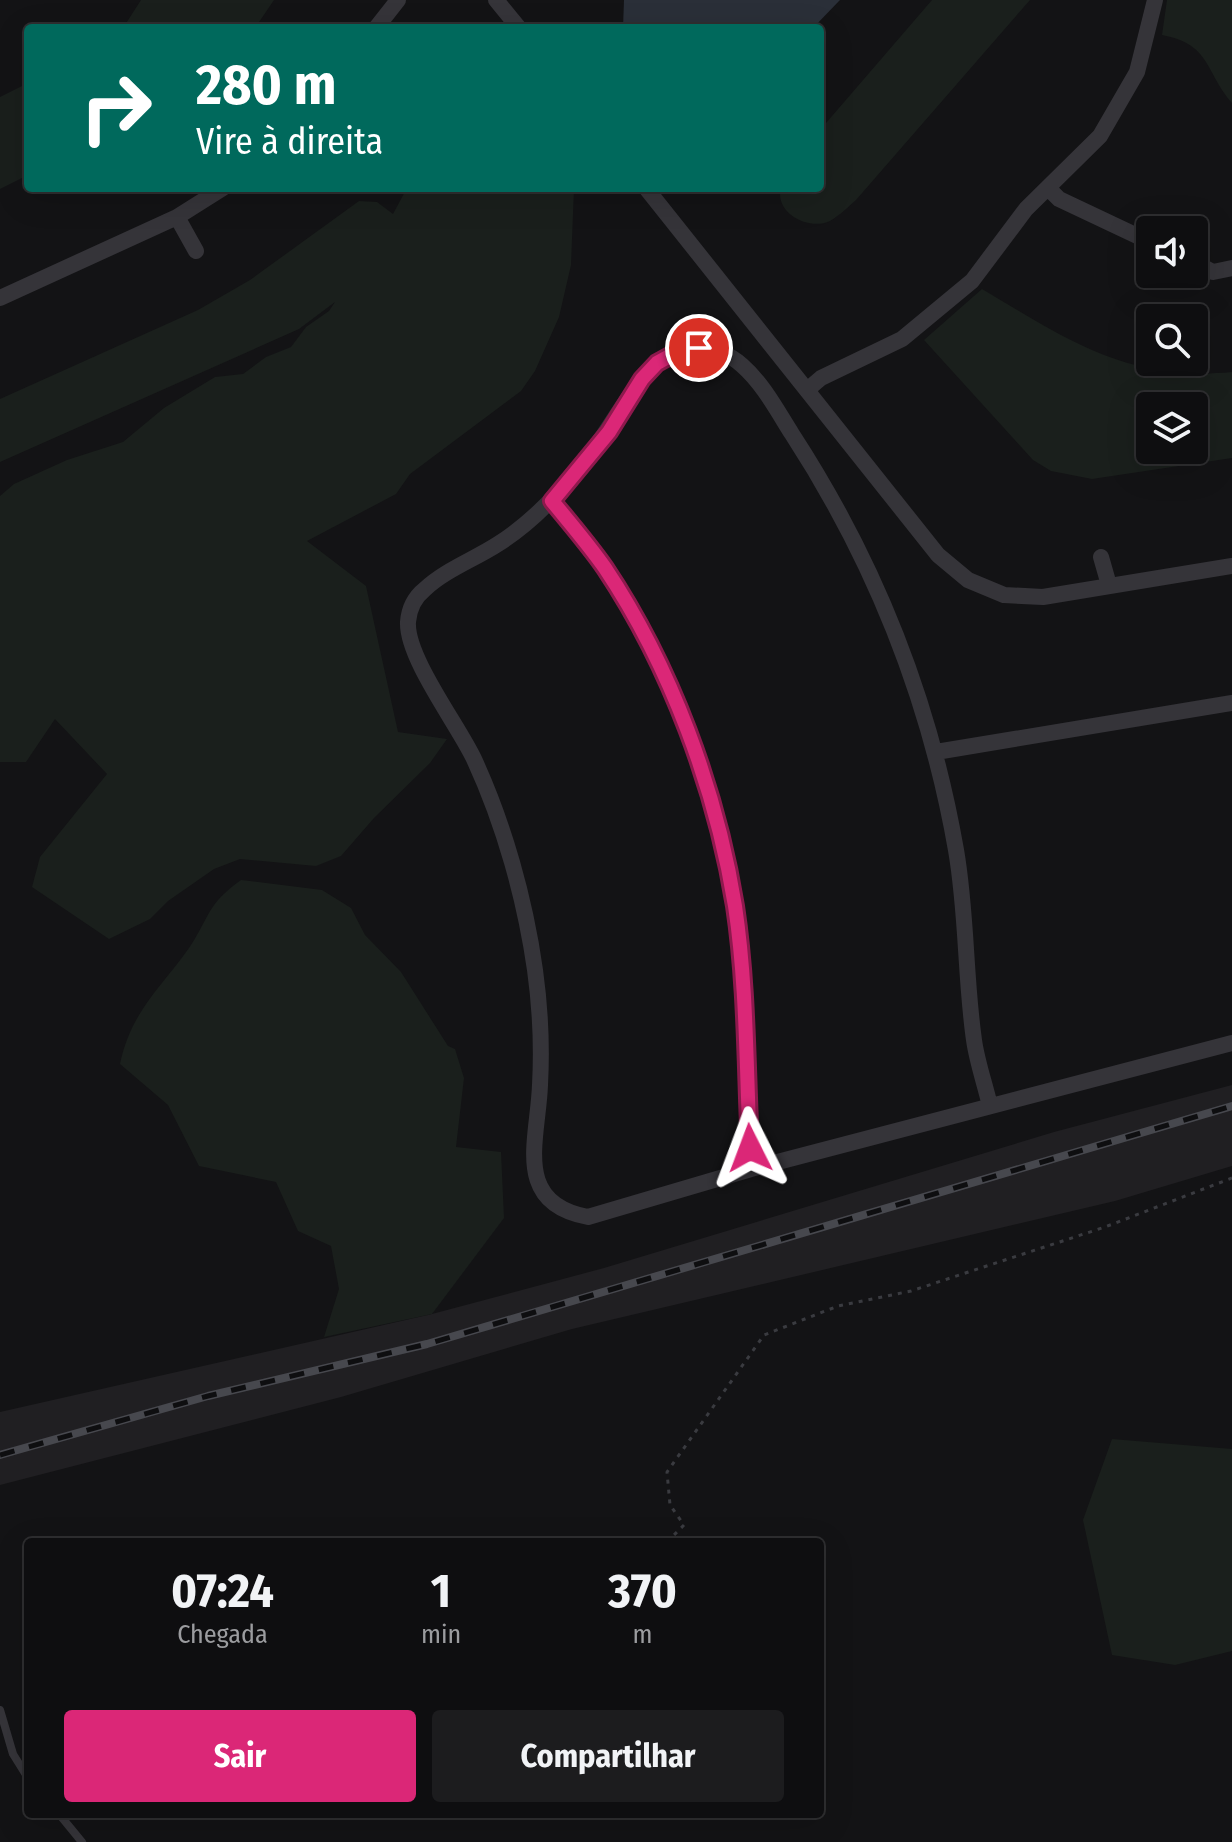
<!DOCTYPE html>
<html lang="pt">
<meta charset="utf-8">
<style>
:root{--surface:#0e0e10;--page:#1c1c1e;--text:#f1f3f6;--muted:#9b9c9f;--line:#2e2e30;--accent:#db2777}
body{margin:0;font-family:"Fira Sans Condensed",sans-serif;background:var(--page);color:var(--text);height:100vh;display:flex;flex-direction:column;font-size:30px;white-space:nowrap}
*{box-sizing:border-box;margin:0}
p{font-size:26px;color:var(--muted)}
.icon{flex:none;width:44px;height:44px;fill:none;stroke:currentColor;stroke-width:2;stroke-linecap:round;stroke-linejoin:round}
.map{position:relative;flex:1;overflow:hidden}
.sheet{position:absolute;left:24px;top:1538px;width:800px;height:280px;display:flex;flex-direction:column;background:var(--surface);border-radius:8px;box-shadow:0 8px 32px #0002,0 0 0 2px var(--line)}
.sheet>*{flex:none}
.banner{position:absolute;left:24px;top:24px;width:800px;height:168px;border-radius:8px;box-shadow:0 8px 32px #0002,0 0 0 2px var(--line);background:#00695c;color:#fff;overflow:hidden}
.buttons{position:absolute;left:1136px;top:216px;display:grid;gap:16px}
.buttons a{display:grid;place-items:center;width:72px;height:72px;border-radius:8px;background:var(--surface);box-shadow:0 8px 32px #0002,0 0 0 2px var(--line);font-size:40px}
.pin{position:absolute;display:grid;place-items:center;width:68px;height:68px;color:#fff;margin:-34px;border:4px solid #fff;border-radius:50%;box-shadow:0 2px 8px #0007}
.me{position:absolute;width:88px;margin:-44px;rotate:357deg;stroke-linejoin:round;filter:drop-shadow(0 0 6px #0008)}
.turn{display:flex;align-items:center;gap:28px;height:168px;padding:0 40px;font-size:36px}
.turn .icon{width:104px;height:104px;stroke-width:2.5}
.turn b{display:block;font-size:56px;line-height:68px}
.eta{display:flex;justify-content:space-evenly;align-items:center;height:136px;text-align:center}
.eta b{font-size:48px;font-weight:700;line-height:56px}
.primary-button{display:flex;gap:16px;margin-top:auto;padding:16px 40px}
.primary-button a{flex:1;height:92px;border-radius:8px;background:var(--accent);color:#fff;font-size:32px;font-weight:700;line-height:92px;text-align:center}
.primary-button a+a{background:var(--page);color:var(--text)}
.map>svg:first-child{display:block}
</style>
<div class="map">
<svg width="1232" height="1842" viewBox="0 0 1232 1842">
<rect width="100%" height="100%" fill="#131315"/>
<path fill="#201f22" d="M 1232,1085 L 1232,1166 L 1115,1201 L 572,1329 L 341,1397 L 0,1485 L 0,1412 L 432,1314 L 604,1268 L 1054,1132 Z"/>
<path fill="#1a1f1c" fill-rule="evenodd" d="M 141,0 L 274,0 L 255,28 L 123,28 Z
M 932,0 L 1030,0 L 856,200 C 848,207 839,216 830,221 C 809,231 774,213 781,188 L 820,188 L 820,130 Z
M 1167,0 L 1232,0 L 1232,103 C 1205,72 1211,44 1162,35 Z
M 28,83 L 28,175 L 0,189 L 0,97 Z
M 407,188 L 574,188 L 571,265 L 559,317 L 535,371 L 521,391 L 410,474 L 396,494 L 307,541 L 366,586 L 398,732 L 447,739 L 430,763 L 374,818 L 341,856 L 316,866 L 240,859 L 214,869 L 168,901 L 150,919 L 109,939 L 32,887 L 40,857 L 107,774 L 55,719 L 26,762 L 0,762 L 0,496 L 14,484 L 67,460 L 123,442 L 164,408 L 215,377 L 243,374 L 266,357 L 291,347 L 306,327 L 329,311 L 335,302 L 299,329 L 0,462 L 0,399 L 198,310 L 250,280 L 359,201 L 377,202 L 393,214 Z
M 982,289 C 1068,340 1127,382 1232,372 L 1232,458 L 1092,479 L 1051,471 L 1033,460 L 924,340 ZM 1194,406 L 1194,450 L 1150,450 L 1150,406 Z
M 241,880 L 322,890 L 351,908 L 365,935 L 401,972 L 448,1046 L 455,1049 L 464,1078 L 456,1147 L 501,1152 L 504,1218 L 432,1314 L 324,1337 L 339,1289 L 331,1246 L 298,1231 L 276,1182 L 199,1166 L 168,1105 L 120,1064 C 131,1011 161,988 189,948 C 210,917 206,905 241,880 Z
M 1112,1439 L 1232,1449 L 1232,1651 L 1175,1665 L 1112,1655 L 1083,1520 Z"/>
<path fill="#2a2f38" d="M 624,0 L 840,0 L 813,28 L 623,28 Z"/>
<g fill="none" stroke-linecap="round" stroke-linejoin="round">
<path stroke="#3a3b40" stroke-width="3" stroke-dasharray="4 6" stroke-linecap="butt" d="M 667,1542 L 684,1525 L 670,1505 L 667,1472 L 764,1335 L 838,1306 L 911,1291 L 1105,1227 L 1232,1178"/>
<path stroke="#353439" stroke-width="8" d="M 0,1710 L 13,1754 L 28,1778
M 59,1814 L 82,1842"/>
<path stroke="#353439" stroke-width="16" d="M 496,0 L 519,28
M 376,28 L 398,0
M 646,188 L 938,555 L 968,580 L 1004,595 L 1043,597 L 1232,566
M 1048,188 L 1059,199 L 1150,242
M 177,217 L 196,251
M 1194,262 L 1213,272 L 1232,268
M 0,298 L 177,217 L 223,188
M 807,390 L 821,378 L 902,339 L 972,281 L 1026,209 L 1100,136 L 1137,72 L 1155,0
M 552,501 C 570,523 589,545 605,568 C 671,667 718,790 735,907 C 747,994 747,1082 751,1169
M 1101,557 L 1109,585
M 936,752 L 1232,703
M 990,1106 C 985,1084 977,1062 974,1040 C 965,977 967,913 956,850 C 930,701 874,560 792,434 C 766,393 738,334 679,351 C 641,363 613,427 587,458 C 561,491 534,521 498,544 C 475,559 445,570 425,589 C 415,597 409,609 408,622 C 406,657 458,725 474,759 C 504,824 525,899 535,970 C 540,1006 542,1048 540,1085 C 538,1140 512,1203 588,1217 L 751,1169 L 1232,1043"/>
<defs>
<path id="rail" d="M 0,1455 L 208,1396 L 427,1344 L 1232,1106"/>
</defs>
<use href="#rail" stroke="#47484e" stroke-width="8"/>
<use href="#rail" stroke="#0e0e10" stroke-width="5" stroke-dasharray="15" stroke-linecap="butt"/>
</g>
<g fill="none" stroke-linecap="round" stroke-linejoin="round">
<defs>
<path id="route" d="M 699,348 L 677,352 L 657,363 L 642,379 L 609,432 L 552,501 C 570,523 589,545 605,568 C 671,667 716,789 735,906 C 747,986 746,1067 750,1148"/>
</defs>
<use href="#route" stroke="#8e194d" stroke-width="20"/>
<use href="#route" stroke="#db2777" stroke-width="14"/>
</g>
</svg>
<div class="buttons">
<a><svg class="icon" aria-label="sound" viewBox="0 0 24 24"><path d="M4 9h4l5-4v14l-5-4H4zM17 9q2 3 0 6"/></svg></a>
<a><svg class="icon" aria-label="search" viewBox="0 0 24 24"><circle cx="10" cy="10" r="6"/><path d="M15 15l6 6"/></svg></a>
<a><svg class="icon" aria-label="layers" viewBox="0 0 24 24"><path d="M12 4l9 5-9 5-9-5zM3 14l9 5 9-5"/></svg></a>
</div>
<div class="pin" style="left:699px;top:348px;background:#d93025"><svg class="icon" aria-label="arrive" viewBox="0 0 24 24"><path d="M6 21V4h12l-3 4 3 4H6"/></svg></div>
<svg class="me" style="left:750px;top:1148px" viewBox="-20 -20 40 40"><path d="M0-17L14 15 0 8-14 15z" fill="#db2777" stroke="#fff" stroke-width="4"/></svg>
<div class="banner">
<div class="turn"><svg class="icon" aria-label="right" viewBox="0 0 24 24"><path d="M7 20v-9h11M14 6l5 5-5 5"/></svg><div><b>280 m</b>Vire à direita</div></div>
</div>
<section class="sheet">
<div class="eta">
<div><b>07:24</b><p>Chegada</p></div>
<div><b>1</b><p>min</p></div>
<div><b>370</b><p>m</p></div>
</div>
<div class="primary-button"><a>Sair</a><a>Compartilhar</a></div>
</section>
</div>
